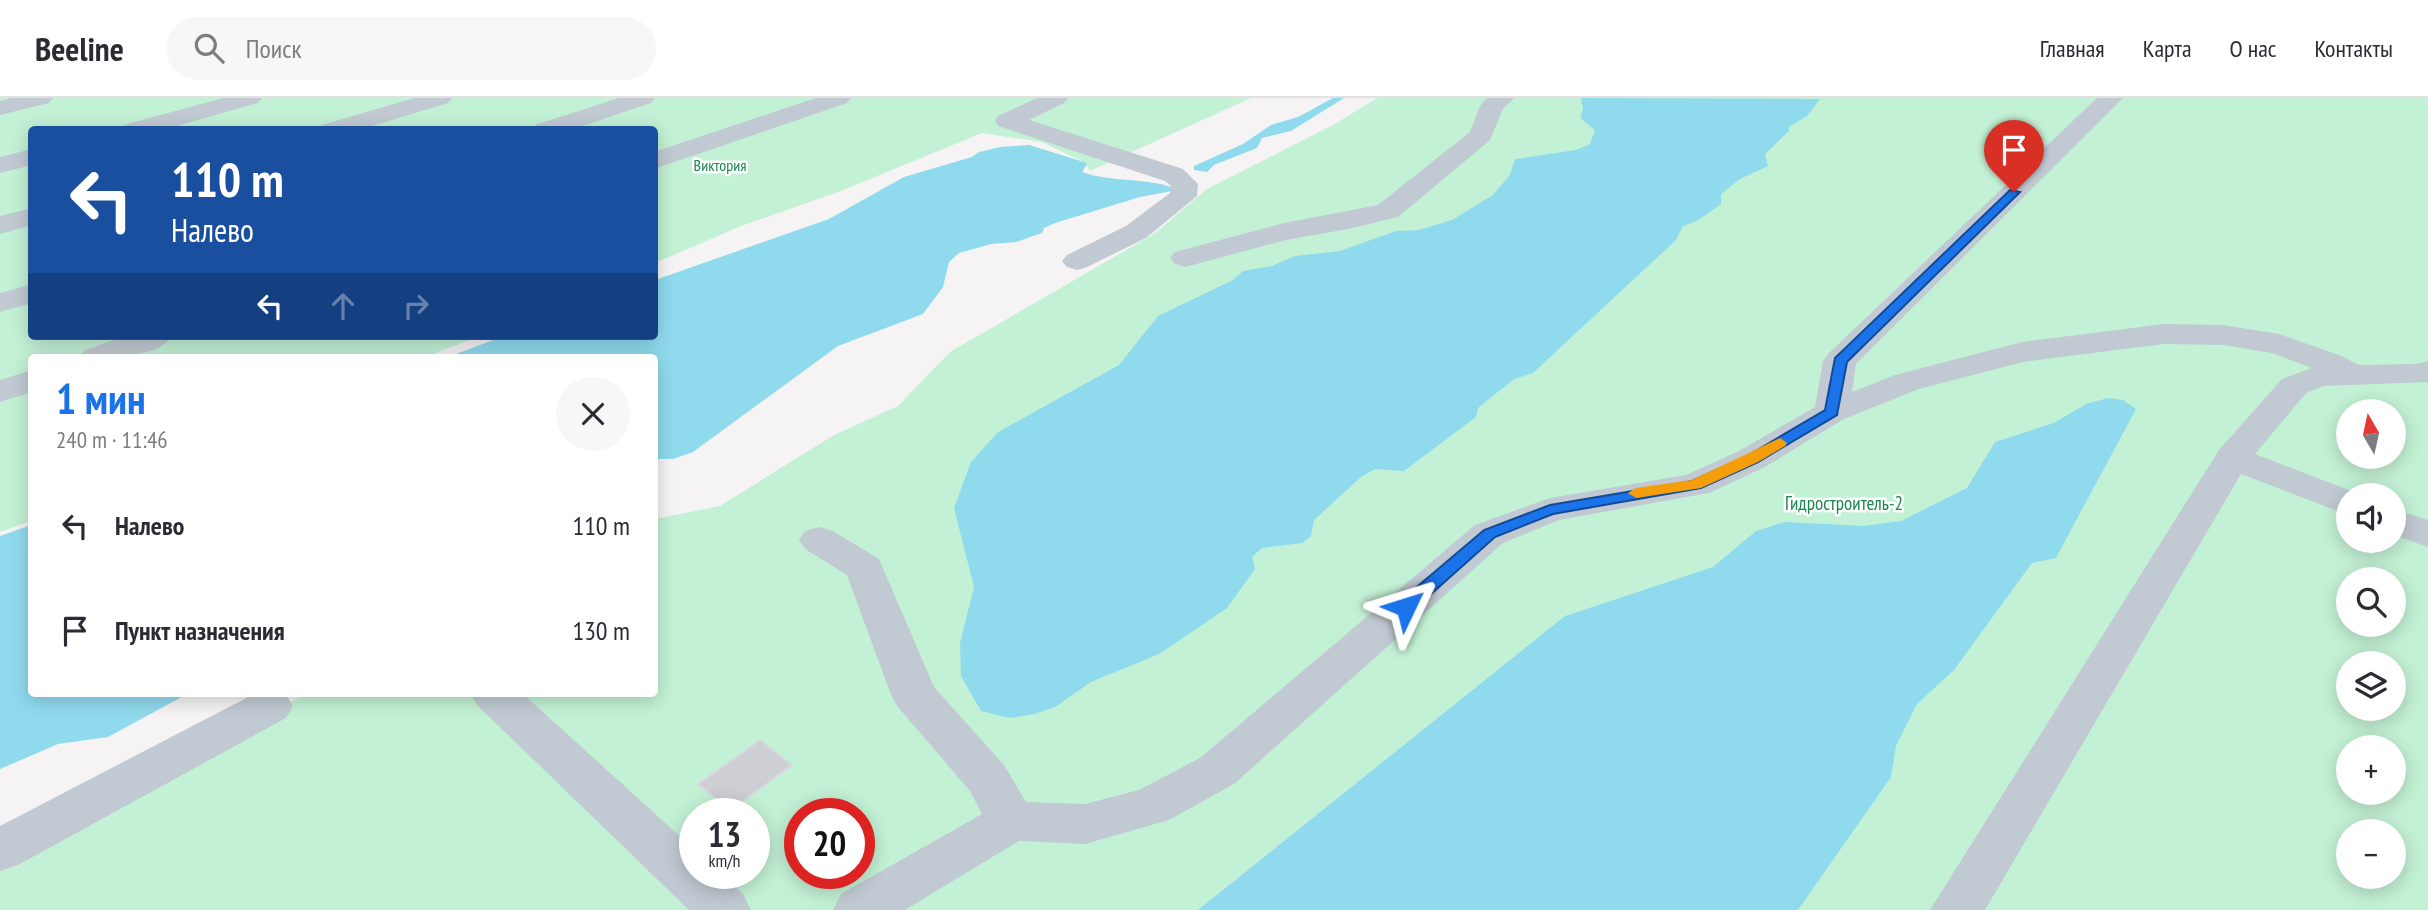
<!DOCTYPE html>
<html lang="ru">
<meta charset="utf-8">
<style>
:root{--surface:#fff;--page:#f7f7f7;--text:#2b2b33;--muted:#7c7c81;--line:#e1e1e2;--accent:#1a73e8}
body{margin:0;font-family:"PT Sans Narrow",sans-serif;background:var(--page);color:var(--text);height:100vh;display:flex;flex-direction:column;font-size:26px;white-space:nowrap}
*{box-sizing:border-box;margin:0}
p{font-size:23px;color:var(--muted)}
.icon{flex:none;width:38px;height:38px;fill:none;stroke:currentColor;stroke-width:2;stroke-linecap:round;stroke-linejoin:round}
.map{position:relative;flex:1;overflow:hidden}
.side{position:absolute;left:28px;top:256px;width:630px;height:343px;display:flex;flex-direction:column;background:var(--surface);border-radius:7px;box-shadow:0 4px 18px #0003}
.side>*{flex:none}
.banner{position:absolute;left:28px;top:28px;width:630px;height:214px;border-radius:7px;box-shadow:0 4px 18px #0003;background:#1a4fa0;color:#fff;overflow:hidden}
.needle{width:46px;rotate:351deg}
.buttons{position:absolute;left:2336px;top:301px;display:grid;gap:14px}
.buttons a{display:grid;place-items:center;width:70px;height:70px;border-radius:50%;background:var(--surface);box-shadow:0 4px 18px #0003;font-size:35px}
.speed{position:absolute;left:679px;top:700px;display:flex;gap:14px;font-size:35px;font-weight:700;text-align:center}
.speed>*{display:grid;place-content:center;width:91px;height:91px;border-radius:50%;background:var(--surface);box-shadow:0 4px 18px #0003;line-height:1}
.speed small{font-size:18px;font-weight:400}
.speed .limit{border:10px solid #d22;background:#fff;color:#111}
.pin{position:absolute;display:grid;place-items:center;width:60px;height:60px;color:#fff;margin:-72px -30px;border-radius:50% 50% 50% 0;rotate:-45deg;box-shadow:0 0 7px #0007}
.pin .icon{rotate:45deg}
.me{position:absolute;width:77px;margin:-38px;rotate:49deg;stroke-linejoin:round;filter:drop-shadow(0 0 5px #0008)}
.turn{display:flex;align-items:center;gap:24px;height:147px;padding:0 28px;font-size:32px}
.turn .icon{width:91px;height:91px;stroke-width:2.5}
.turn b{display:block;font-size:49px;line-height:60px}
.lanes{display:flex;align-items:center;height:66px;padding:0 28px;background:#0003;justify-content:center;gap:35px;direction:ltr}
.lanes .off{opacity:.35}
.round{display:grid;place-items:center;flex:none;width:74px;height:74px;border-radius:37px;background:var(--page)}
.headline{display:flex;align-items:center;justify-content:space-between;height:119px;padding:0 28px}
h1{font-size:42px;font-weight:700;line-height:52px;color:var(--accent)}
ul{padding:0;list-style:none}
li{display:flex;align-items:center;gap:21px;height:105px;padding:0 28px}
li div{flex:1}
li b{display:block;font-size:26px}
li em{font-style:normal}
header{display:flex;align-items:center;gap:42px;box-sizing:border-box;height:98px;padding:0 35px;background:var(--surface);border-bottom:2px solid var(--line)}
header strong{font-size:33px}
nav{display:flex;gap:38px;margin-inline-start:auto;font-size:24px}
.search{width:490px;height:63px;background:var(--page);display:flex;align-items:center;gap:18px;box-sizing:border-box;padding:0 24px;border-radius:38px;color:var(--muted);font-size:26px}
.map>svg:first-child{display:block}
</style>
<header>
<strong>Beeline</strong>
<div class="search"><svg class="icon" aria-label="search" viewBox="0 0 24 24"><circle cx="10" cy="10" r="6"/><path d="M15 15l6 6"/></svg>Поиск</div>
<nav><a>Главная</a><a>Карта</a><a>О нас</a><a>Контакты</a></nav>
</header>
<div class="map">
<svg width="2428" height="812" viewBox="0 0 2428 812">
<rect width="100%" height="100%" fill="#f5f3f3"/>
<path fill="#c3f1d5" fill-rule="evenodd" d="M 0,0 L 1251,0 L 1090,73 L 1084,64 L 1042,44 L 982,35 L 838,94 L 741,128 L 655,165 L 654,32 L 32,32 L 32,238 L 479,238 L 426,259 L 32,259 L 31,423 L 0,434 Z
M 1377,0 L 2428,0 L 2428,812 L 0,812 L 0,762 L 307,595 L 654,595 L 655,421 L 720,408 L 834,337 L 898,308 L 950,254 L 1154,136 L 1207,91 L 1335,26 ZM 2348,313 L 2394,313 L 2394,359 L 2348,359 ZM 2348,397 L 2394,397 L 2394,443 L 2348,443 ZM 2348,481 L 2394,481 L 2394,527 L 2348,527 ZM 2348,565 L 2394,565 L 2394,611 L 2348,611 ZM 2348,649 L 2394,649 L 2394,695 L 2348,695 ZM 695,716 L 754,716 L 754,775 L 695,775 ZM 800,716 L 859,716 L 859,775 L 800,775 ZM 2348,733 L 2394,733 L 2394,779 L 2348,779 Z"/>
<path fill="#90daee" d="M 1333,0 L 1344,0 L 1291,33 L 1262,40 L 1257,50 L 1214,67 L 1207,74 L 1194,72 L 1194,68 L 1243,46 L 1271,27 L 1298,19 Z
M 1581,0 L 1820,1 L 1807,18 L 1789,29 L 1789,33 L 1765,56 L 1768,68 L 1740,81 L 1721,96 L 1721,106 L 1697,123 L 1683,128 L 1676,142 L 1533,275 L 1514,281 L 1478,310 L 1476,319 L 1404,373 L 1375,371 L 1361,379 L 1314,422 L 1311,438 L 1302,445 L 1262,450 L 1252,459 L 1255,471 L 1227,510 L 1159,556 L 1091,584 L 1055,609 L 1035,616 L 1010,620 L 981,613 L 961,578 L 960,545 L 974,489 L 954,410 L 971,364 L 998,334 L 1119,267 L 1158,218 L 1233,182 L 1243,173 L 1272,168 L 1295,158 L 1340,153 L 1396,133 L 1419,132 L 1452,122 L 1493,97 L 1510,77 L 1515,61 L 1576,52 L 1590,46 L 1595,32 L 1580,20 L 1583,11 Z
M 1029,47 L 1084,64 L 1087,66 L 1082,74 C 1112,85 1145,79 1174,90 L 1172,93 L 1140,99 L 1055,125 L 1044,130 L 1042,135 L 1016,144 L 991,146 L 959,155 L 949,164 L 943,189 L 923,216 L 838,248 L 693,354 L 673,361 L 655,361 L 654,259 L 448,259 L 504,238 L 654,238 L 655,182 L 829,121 L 904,79 L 972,59 L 979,54 L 1000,49 Z
M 2108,300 L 2123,302 L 2136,311 L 2056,460 L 2032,465 L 1954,572 L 1917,606 L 1896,648 L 1891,679 L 1798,812 L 1198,812 L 1565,518 L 1713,469 L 1756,433 L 1785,424 L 1864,428 L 1901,423 L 1967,390 L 1995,344 L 2054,325 L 2086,306 Z
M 31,427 L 32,595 L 189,595 L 108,639 L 58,646 L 0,671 L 0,438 Z"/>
<path fill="#cdcfd5" stroke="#d7d9de" stroke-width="2" d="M 760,642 L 792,667 L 730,713 L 698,686 Z"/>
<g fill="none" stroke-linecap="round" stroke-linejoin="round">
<path fill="#c1cad2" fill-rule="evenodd" d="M 11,0 L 53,0 L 49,5 L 0,17 L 0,3 Z
M 223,0 L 262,0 L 258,5 L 163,32 L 121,32 L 124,27 Z
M 414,0 L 452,0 L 448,5 L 359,32 L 319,32 L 322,27 Z
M 619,0 L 655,0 L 651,5 L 571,32 L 532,32 L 535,27 Z
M 816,0 L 851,0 L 847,5 L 654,71 L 654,54 Z
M 1037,0 L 1068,0 L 1064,5 L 1029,22 L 1183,71 L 1198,86 L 1197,98 L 1146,140 L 1087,169 L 1077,172 L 1067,169 L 1062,163 L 1067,157 L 1126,128 L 1170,95 L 1171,88 L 1165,83 L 998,28 L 995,23 L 998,18 Z
M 1487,0 L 1514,0 L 1503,11 L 1490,42 L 1398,119 L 1348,131 L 1286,142 L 1185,169 L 1175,166 L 1170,160 L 1175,154 L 1284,125 L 1378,107 L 1470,34 L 1480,8 Z
M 2097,0 L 2123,0 L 1856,266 L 1852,294 L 1895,277 L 2022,244 L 2164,226 L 2223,227 L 2279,236 L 2339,257 L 2359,267 L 2416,266 L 2428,263 L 2428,284 L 2324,288 L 2306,295 L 2255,356 L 2362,397 L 2348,397 L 2348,417 L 2241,376 L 1985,812 L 1930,812 L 2219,352 L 2282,281 L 2312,270 L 2272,255 L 2223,247 L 2164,246 L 2023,264 L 1919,291 L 1844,321 L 1765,369 L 1709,395 L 1559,422 L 1503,445 L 1234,686 L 1169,722 L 1085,746 L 1019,743 L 905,812 L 833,812 L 841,796 L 982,716 L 970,693 L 898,609 L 891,597 L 847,477 L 805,451 L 799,442 L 805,433 L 819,429 L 833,433 L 879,461 L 934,589 L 1004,667 L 1026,704 L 1085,706 L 1139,692 L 1200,660 L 1475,427 L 1550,400 L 1686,377 L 1739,353 L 1815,309 L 1823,263 L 1828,256 Z
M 32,51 L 32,67 L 0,75 L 0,59 Z
M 32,110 L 32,127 L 0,136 L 0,118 Z
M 32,186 L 32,205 L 0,214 L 0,195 Z
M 125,238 L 172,238 C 156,262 106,259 80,259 L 85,252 Z
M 32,272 L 32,294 L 0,304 L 0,282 Z
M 2394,411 L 2428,422 L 2428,449 L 2394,437 Z
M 283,595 L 286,596 L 293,608 L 286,620 L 18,767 L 0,773 L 0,728 L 254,596 Z
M 470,595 L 522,595 L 695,752 L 695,775 L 720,775 L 743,796 L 751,812 L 689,812 L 477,607 Z"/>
</g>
<path fill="#1a73e8" stroke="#114b97" stroke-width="2" d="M 2010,92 L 2020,94 L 1847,264 L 1837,317 L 1758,364 L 1701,390 L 1553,416 L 1495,439 L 1412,513 L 1399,513 L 1397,509 L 1399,504 L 1484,432 L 1550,407 L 1692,383 L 1747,358 L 1825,312 L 1835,260 Z"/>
<path fill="#f59e0b" d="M 1780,340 L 1787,345 L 1785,348 L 1758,364 L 1701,390 L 1636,400 L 1628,395 L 1636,390 L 1692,382 Z"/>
<g text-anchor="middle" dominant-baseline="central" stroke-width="5" stroke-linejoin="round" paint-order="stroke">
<g font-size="16" fill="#17864f" stroke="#fff">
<text x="720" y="67">Виктория</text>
</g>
<g font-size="19" fill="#17864f" stroke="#fff">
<text x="1844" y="405">Гидростроитель-2</text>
</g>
</g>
</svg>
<div class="buttons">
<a><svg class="needle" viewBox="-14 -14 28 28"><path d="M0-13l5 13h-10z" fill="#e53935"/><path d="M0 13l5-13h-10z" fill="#7c7c81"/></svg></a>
<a><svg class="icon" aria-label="sound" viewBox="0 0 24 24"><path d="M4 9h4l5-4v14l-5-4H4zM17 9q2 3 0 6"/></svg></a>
<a><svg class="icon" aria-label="search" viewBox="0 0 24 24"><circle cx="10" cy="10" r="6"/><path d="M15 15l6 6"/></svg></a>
<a><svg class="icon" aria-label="layers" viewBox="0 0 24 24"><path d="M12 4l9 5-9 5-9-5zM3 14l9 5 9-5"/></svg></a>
<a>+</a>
<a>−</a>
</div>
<div class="speed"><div>13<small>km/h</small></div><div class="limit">20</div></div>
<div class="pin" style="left:2014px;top:94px;background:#d93025"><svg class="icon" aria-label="arrive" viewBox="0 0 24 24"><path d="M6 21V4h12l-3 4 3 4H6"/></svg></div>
<svg class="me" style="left:1406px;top:509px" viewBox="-20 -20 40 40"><path d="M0-17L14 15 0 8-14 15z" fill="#1a73e8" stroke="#fff" stroke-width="4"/></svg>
<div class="banner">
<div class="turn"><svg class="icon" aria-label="left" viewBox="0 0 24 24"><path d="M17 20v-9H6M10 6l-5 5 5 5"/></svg><div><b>110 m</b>Налево</div></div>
<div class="lanes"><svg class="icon" aria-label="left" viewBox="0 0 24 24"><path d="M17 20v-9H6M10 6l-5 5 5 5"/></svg><svg class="icon off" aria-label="ahead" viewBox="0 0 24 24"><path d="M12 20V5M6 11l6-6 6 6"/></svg><svg class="icon off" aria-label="right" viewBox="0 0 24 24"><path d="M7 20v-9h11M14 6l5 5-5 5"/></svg></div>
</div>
<section class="side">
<div class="headline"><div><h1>1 мин</h1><p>240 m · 11:46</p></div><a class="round"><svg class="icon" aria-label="close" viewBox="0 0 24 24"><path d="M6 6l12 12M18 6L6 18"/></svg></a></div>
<ul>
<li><svg class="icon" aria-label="left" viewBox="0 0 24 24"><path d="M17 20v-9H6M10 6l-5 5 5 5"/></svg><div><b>Налево</b></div><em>110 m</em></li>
<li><svg class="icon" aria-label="arrive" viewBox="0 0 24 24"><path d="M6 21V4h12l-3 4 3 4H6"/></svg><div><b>Пункт назначения</b></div><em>130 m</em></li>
</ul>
</section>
</div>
